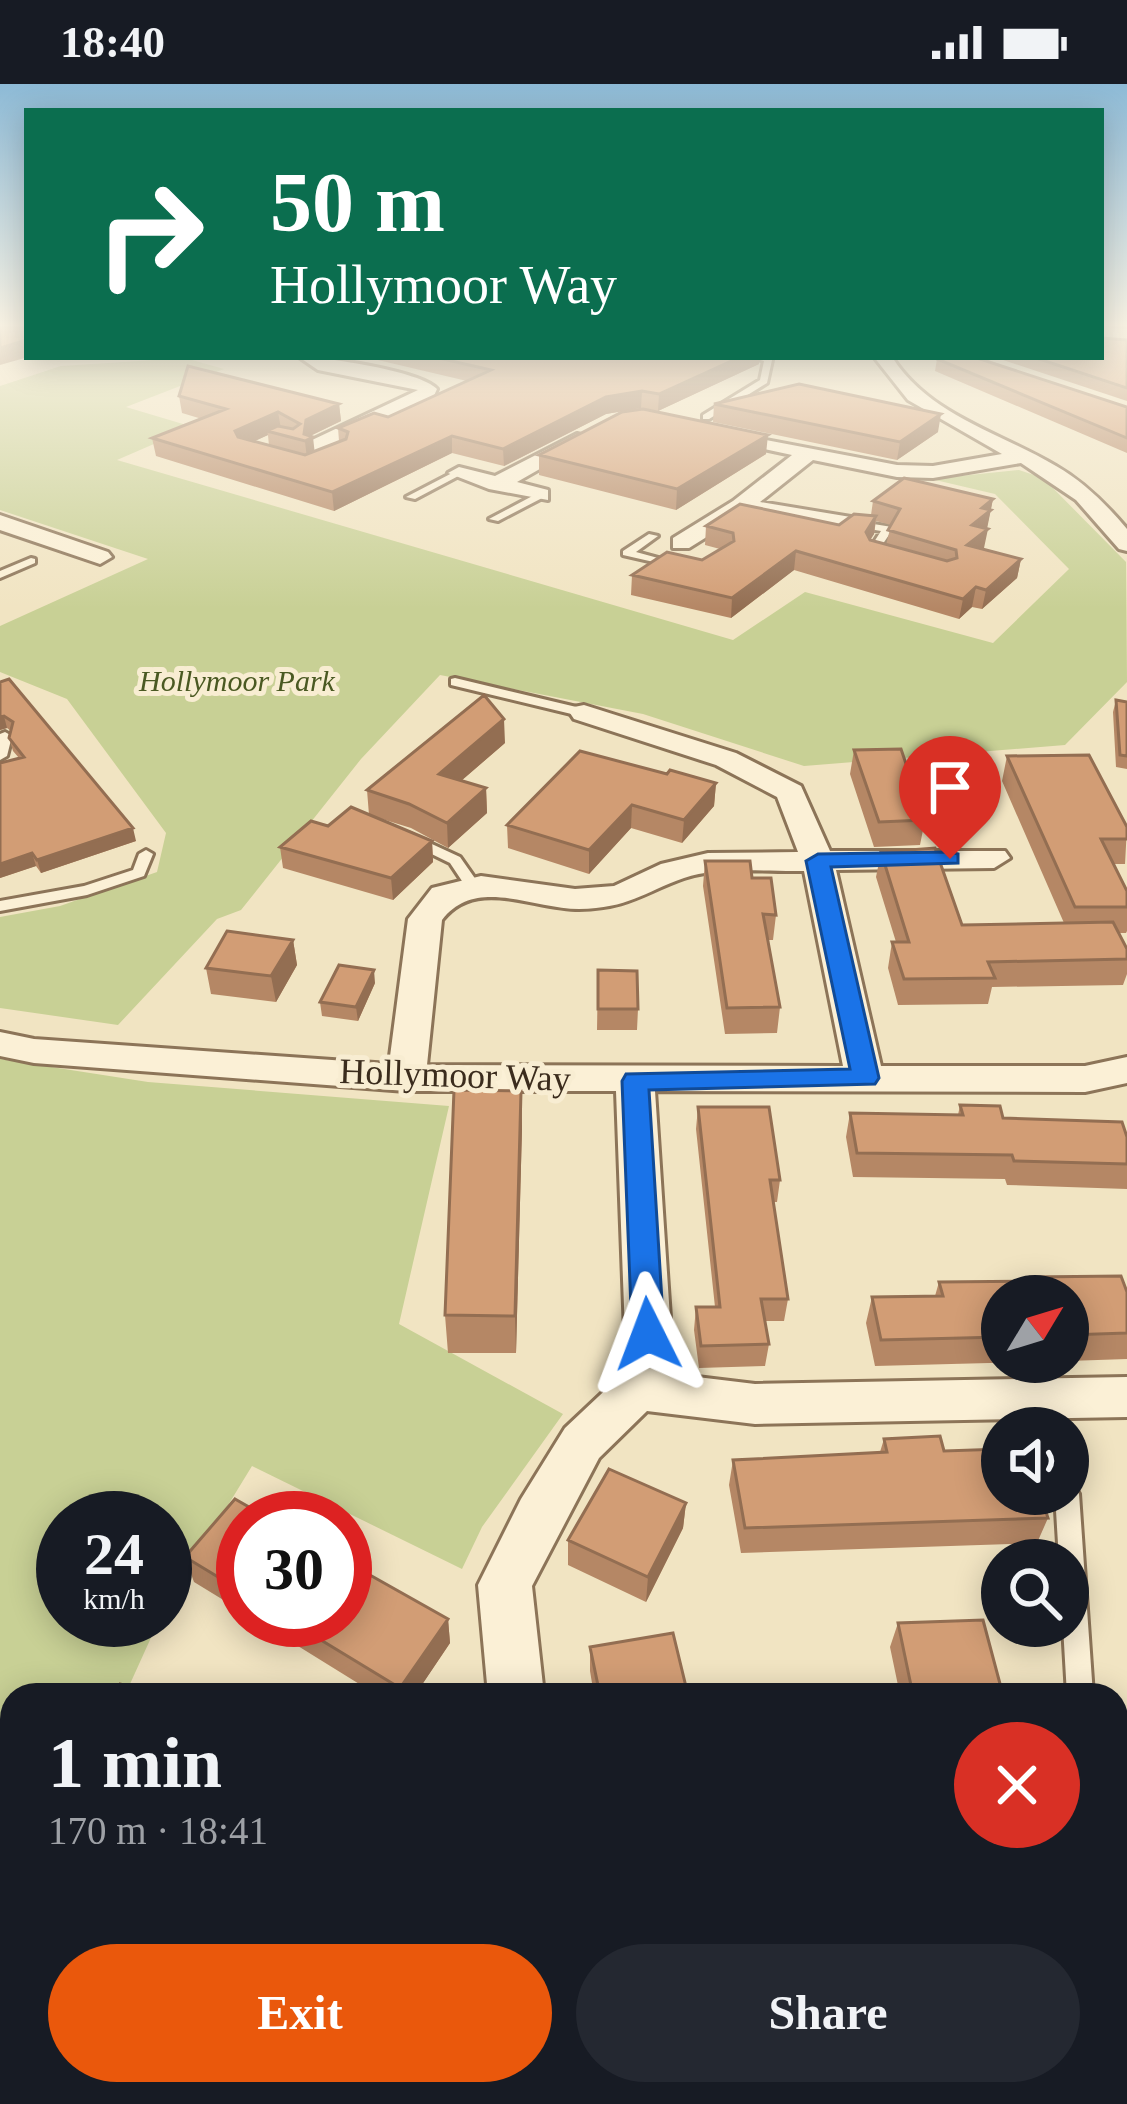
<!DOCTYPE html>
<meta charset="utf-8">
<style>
:root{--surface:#171b24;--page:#242831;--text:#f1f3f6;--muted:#9ea1a6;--accent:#ea580c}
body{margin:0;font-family:"Times New Roman",serif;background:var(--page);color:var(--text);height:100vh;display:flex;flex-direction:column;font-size:45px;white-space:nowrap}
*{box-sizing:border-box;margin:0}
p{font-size:39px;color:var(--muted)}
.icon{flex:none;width:66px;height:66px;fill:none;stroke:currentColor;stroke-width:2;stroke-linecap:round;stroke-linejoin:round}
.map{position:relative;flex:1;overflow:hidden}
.drawer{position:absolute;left:0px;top:1599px;width:1128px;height:423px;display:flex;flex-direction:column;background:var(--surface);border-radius:36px 36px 0 0;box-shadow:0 6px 30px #0003}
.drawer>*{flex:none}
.guide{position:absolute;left:24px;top:24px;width:1080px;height:252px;border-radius:0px;box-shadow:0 6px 30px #0003;background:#0b6e4f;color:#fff;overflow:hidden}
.needle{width:78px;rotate:52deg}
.controls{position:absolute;left:981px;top:1191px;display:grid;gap:24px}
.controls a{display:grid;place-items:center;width:108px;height:108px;border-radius:50%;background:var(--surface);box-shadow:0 6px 30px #0003;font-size:60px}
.speed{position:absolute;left:36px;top:1407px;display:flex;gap:24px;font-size:60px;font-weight:700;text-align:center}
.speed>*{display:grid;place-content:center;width:156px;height:156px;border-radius:50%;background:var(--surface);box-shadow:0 6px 30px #0003;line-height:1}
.speed small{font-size:30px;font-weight:400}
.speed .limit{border:18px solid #d22;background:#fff;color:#111}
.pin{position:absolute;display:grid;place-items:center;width:102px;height:102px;color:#fff;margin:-123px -51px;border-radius:50% 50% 50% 0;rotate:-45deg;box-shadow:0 0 12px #0007}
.pin .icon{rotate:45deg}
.me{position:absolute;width:132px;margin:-66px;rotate:357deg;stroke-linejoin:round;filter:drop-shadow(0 0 9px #0008)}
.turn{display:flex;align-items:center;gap:42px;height:252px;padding:0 48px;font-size:54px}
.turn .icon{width:156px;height:156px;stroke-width:2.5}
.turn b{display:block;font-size:84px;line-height:102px}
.round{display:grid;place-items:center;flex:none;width:126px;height:126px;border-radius:63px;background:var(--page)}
.summary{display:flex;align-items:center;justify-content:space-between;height:204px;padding:0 48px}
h1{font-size:72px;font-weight:700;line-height:90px}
.action{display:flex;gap:24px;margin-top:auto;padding:24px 48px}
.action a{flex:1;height:138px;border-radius:72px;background:var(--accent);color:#fff;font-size:48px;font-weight:700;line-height:138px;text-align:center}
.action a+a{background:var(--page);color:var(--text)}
.status{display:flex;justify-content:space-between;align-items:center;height:84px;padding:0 60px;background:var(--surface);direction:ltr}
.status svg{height:33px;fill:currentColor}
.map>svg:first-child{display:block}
</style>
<div class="status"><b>18:40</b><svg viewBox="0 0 49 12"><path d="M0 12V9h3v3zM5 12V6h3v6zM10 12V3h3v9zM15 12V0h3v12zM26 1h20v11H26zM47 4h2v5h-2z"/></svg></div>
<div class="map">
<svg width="1127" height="2020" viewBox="0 0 1127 2020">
<rect width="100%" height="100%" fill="#f1e4c2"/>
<path fill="#c8d095" d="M 185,274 L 224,285 L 126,323 L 193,343 L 117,376 L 733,556 L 805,508 L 993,559 L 1069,485 L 995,410 L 931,395 L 1019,386 L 1043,394 L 1126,478 L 1127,598 L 1065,661 L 804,682 L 643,630 L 440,591 L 361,675 L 241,826 L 217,835 L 118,941 L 0,924 L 0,833 L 60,822 L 157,788 L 166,749 L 67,615 L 0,588 L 0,542 L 148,475 L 0,426 L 0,302 L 61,282 Z
M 0,975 L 148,998 L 449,1022 L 399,1240 L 563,1330 L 482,1443 L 462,1485 L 252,1382 L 165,1524 L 165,1434 L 63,1434 L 63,1536 L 159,1536 L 125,1611 L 12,1611 L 12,2010 L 85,2010 L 85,2020 L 0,2020 Z"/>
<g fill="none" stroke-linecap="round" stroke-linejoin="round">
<defs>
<path id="lane" d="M 751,273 L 772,276 L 767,299 L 709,335 L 703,335 L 703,331 L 760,296 L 764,277 Z
M 456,387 L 464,389 L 415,415 L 406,413 Z
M 540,408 L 545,411 L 544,413 L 498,437 L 489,435 Z
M 855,437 L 892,443 L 893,445 L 878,467 L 886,470 L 886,474 L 867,469 L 881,447 L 851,442 L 851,438 Z
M 649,450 L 658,452 L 636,468 L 680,480 L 680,484 L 623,471 L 623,467 Z
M 31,474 L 35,475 L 35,479 L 0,494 L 0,487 Z
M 455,594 L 589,626 L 590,629 L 584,633 L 451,601 L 451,595 Z
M 5,648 L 12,652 L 7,672 L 0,676 L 0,650 Z
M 408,749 L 460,773 L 481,803 L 478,806 L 468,806 L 450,779 L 403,756 L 403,750 Z
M 146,766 L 153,770 L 144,792 L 87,811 L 0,827 L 0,817 L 84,802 L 133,786 L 139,770 Z
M 1068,1400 L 1075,1403 L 1079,1410 L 1093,1611 L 1067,1611 L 1063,1542 L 1068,1542 L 1068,1476 L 1059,1476 L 1055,1410 L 1068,1410 Z"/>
<path id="street" d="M 299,273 C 326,273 420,287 437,305 L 432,316 L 317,367 L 310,365 L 310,357 L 418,306 L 318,286 Z
M 874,273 L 892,273 C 930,332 999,348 1056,382 C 1084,398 1106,420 1127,445 L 1127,467 L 1119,465 L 1076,416 L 1021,379 L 933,394 L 897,393 L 813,376 L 760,418 L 863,435 L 863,445 L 745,429 L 689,464 L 673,464 L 673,454 L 733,417 L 792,371 L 708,353 L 708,345 L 897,381 L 933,382 L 1002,370 L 908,316 Z
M 577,350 L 594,354 L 517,398 L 548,406 L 548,416 L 489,405 L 448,389 L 459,383 L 495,392 Z
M 0,431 L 108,468 L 112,473 L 100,480 L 0,446 Z
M 584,621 L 736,669 L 801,702 L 830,767 L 1005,767 L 1010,774 L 994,784 L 836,786 L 881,982 L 1085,982 L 1127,973 L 1127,999 L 1085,1008 L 655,1007 L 671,1249 L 664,1289 L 755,1300 L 1127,1293 L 1127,1333 L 755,1340 L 647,1327 L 599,1374 L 532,1502 L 544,1611 L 488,1611 L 478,1501 L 521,1415 L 565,1344 L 615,1297 L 625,1249 L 616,1007 L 406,1007 L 34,979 L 0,972 L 0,948 L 34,955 L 389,980 L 408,835 L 432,804 L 481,792 L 575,805 L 614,802 L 661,780 L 708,769 L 798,768 L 777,713 L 716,681 L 574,635 L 570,629 L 574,623 ZM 804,787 L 843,982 L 427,981 L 442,836 C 476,792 532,825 579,825 C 629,824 642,809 684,794 C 720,782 766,788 804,787 Z
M 559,2010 L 627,2010 L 630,2020 L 562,2020 Z"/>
</defs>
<use href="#lane" stroke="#8c7458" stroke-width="6"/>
<use href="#street" stroke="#8c7458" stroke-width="6"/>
<use href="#lane" fill="#fbf0d6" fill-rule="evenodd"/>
<use href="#street" fill="#fbf0d6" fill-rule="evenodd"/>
</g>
<path fill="#b58765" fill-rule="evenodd" d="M 1101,242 L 1127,242 L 1127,245 L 1101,243 Z
M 1127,256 L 1127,317 L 997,274 L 1101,273 Z
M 365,273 L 759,273 L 759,280 L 658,327 L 641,324 L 606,330 L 504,382 L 452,369 L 334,427 L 156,372 L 152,354 L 202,335 L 182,329 L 179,312 L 339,320 L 341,337 L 310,352 L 314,368 L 339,357 L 338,344 L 388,333 L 467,297 ZM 268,351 L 269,362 L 254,357 Z
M 937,275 L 1127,323 L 1127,369 L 935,287 Z
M 714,320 L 938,348 L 897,376 L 713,338 Z
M 766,370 L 676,426 L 539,391 L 539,371 Z
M 993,415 L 982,465 L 1021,475 L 1017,494 L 982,525 L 972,523 L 959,535 L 794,486 L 731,534 L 631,511 L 632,491 L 702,476 L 720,465 L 705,461 L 706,442 L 839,441 L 871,431 L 873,417 ZM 876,437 L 891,441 L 886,461 L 870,456 L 874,450 Z
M 0,598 L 136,757 L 41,789 L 36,782 L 0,794 L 0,679 L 19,674 L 13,667 L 9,654 L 11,647 L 7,644 L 0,646 Z
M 1116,616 L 1127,618 L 1127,685 L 1116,683 L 1113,628 Z
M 505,659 L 461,697 L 486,704 L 487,729 L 448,764 L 411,744 L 369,731 L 367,706 Z
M 854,666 L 925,736 L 920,761 L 874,763 L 850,690 Z
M 1007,672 L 1127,743 L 1125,780 L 1113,780 L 1127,807 L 1127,847 L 1126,849 L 1119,849 L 1127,865 L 1127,890 L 1123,901 L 992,903 L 988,920 L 898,921 L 888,884 L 892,858 L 896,858 L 876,793 L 881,768 L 962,841 L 1064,839 L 1002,697 Z
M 667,690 L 716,699 L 714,722 L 682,759 L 631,744 L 589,790 L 508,764 L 507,741 Z
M 328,742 L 432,757 L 433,778 L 393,816 L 283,784 L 280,763 Z
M 705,777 L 752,794 L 776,831 L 773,856 L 768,856 L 780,923 L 777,949 L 725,950 L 703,802 Z
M 293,856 L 297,881 L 276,918 L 211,910 L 206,884 Z
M 598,886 L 638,925 L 637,946 L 597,946 Z
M 375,899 L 358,937 L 322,932 L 320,918 Z
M 521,1007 L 522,1044 L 516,1269 L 448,1269 L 445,1231 Z
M 960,1021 L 1003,1034 L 1127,1053 L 1127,1105 L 1007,1101 L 1005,1095 L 853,1093 L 846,1053 L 850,1029 L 958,1031 Z
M 698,1023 L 780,1096 L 777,1118 L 773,1118 L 788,1215 L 784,1237 L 765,1237 L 769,1260 L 765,1282 L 699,1284 L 694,1246 L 696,1223 L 715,1223 L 696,1045 Z
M 1031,1193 L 1127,1208 L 1127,1275 L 1068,1277 L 1068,1212 L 1002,1212 L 1002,1278 L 1025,1278 L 875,1282 L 866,1239 L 872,1213 L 935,1212 L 939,1198 L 1030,1197 Z
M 884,1355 L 944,1367 L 1048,1434 L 1037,1459 L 741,1469 L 729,1401 L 733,1376 L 880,1368 Z
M 686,1419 L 683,1444 L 646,1518 L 568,1481 L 568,1456 Z
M 243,1434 L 243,1528 L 194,1498 L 185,1473 Z
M 448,1535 L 450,1559 L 415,1611 L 377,1611 L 256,1536 Z
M 898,1539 L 1003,1611 L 900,1611 L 890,1563 Z
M 590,1563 L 688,1611 L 594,1611 L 590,1587 Z"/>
<path fill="#936e52" d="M 27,256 L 28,273 L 0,281 L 0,264 Z
M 740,273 L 759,273 L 759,280 L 658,327 L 659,310 Z
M 642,307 L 641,324 L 606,330 L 504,382 L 503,365 L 606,313 Z
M 339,320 L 341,337 L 308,353 L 313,353 L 315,371 L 307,374 L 304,350 L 306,336 Z
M 278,328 L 281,345 L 267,347 L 268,351 L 238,365 L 235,347 Z
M 941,330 L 938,348 L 897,376 L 900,358 Z
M 768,351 L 766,370 L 676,426 L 677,405 Z
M 452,352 L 452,369 L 334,427 L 332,408 Z
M 993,415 L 987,445 L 972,441 L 982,424 Z
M 876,432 L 874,450 L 863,467 L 866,448 Z
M 988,445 L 984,464 L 964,480 L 967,461 Z
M 796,467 L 794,486 L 731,534 L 732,514 Z
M 1021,475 L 1017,494 L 982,525 L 986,506 Z
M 976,503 L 972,523 L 959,535 L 963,515 Z
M 4,632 L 7,644 L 0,646 L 0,633 Z
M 504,635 L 505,659 L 440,715 L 439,690 Z
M 716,699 L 714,722 L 682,759 L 684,736 Z
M 486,704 L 487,729 L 448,764 L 447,739 Z
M 632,721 L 631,744 L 589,790 L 589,766 Z
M 133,744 L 136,757 L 41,789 L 37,776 Z
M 432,757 L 433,778 L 393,816 L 391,794 Z
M 32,769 L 36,782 L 0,794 L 0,780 Z
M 293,856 L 297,881 L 276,918 L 271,892 Z
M 374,886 L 375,899 L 358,937 L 356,923 Z
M 521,1007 L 522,1044 L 516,1269 L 515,1232 Z
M 686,1419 L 683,1444 L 646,1518 L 648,1493 Z
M 448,1535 L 450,1559 L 415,1611 L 401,1611 L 400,1604 Z"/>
<path fill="#d29d75" stroke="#936e52" stroke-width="3" d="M 0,242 L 27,242 L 27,256 L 0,264 Z
M 1101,254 L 1127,256 L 1127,304 L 1033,273 L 1101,273 Z
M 434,273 L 740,273 L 659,310 L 642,307 L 606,313 L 503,365 L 452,352 L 332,408 L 152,354 L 226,325 L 179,312 L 188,282 L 339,320 L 306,336 L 304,350 L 313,353 L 305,357 L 267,347 L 278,342 L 293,345 L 300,340 L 278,328 L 235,347 L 238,353 L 305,371 L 346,355 L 348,348 L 338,344 L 374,329 L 388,333 L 491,286 Z
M 948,273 L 974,273 L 1127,323 L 1127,354 L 937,275 Z
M 799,300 L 941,330 L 900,358 L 714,320 Z
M 643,325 L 768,351 L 677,405 L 539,371 L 622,328 Z
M 904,394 L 993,415 L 982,424 L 991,426 L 972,441 L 988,445 L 967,461 L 1021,475 L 986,506 L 976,503 L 963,515 L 796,467 L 732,514 L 632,491 L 667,468 L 702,476 L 734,457 L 733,449 L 706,442 L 740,420 L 839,441 L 854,430 L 876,432 L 866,448 L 870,456 L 947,477 L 957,474 L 956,466 L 888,446 L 900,425 L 873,417 Z
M 9,595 L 133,744 L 37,776 L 32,769 L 0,780 L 0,679 L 24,673 L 9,654 L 13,638 L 4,632 L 0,633 L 0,598 Z
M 484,611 L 504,635 L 439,690 L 486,704 L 447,739 L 409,720 L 367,706 Z
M 1116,616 L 1127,618 L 1127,672 L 1120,671 Z
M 901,665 L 925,736 L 879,738 L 854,666 Z
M 580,667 L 667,690 L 670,686 L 716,699 L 684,736 L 632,721 L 589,766 L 507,741 Z
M 1089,671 L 1127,743 L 1127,755 L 1101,755 L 1127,807 L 1127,823 L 1075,823 L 1007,672 Z
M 351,723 L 432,757 L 391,794 L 280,763 L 311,737 L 328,742 Z
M 935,764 L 962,841 L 1113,838 L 1127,865 L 1127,875 L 988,878 L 995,894 L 904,895 L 892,858 L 909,858 L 881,768 Z
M 705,777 L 750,777 L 752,794 L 771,794 L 776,831 L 763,830 L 780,923 L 727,924 Z
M 227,847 L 293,856 L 271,892 L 206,884 Z
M 339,881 L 374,886 L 356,923 L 320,918 Z
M 598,886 L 637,887 L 638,925 L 598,925 Z
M 454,1006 L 521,1007 L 515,1232 L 445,1231 Z
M 960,1021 L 1000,1022 L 1003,1034 L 1122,1038 L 1127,1053 L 1127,1080 L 1014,1077 L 1012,1071 L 857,1069 L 850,1029 L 963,1031 Z
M 698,1023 L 769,1023 L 780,1096 L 770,1096 L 788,1215 L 761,1215 L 769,1260 L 701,1262 L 696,1223 L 720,1223 Z
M 1121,1192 L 1127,1208 L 1127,1249 L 1068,1251 L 1068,1212 L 1002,1212 L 1002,1253 L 881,1256 L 872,1213 L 943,1212 L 939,1198 L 1033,1197 L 1031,1193 Z
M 940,1352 L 944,1367 L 1002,1365 L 1002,1410 L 1040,1410 L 1048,1434 L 745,1444 L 733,1376 L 887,1368 L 884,1355 Z
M 609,1385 L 686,1419 L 648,1493 L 568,1456 Z
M 235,1415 L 268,1434 L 243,1434 L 243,1508 L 185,1473 Z
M 345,1477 L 448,1535 L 400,1604 L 288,1536 L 345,1536 Z
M 983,1536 L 1003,1611 L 913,1611 L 898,1539 Z
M 673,1549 L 688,1611 L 600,1611 L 590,1563 Z
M 120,1600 L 161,1611 L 114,1611 Z
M 396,2010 L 442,2010 L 442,2020 L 397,2020 Z"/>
<linearGradient id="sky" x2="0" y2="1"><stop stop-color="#8dbad6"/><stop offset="0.46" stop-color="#f9f3e4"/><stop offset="1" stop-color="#f9f3e4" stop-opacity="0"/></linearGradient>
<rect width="1127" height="525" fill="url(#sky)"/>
<path fill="#1a73e8" stroke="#114b97" stroke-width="3" d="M 950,768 L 958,770 L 958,779 L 831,783 L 879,994 L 875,1000 L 649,1006 L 664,1250 L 659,1259 L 648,1262 L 636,1259 L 632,1250 L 622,997 L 626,990 L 850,985 L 806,777 L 818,770 Z"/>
<g text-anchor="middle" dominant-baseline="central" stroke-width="10" stroke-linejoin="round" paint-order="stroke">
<g font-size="30" font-style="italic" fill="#4a5922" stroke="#f8edd2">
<text x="237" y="596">Hollymoor Park</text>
</g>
<g font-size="36" fill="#3b2c1d" stroke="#f8edd2">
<text transform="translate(455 991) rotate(2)">Hollymoor Way</text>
</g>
</g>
</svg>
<div class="controls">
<a><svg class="needle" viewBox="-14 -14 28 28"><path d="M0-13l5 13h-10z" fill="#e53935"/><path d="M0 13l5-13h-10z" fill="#9ea1a6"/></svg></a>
<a><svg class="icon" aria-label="sound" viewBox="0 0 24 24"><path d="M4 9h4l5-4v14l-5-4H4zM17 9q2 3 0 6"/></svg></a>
<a><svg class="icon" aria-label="search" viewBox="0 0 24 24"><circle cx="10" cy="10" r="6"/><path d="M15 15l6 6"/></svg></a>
</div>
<div class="speed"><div>24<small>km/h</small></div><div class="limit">30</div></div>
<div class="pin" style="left:950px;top:775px;background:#d93025"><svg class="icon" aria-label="arrive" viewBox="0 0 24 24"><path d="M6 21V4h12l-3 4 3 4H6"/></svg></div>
<svg class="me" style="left:648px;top:1250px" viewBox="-20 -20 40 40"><path d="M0-17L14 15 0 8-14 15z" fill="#1a73e8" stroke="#fff" stroke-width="4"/></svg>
<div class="guide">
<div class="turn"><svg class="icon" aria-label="right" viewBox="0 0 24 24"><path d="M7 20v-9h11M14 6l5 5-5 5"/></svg><div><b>50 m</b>Hollymoor Way</div></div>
</div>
<section class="drawer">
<div class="summary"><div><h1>1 min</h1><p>170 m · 18:41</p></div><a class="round" style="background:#d93025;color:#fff"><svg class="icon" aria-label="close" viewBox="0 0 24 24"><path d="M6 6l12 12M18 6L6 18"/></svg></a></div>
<div class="action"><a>Exit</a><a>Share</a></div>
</section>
</div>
